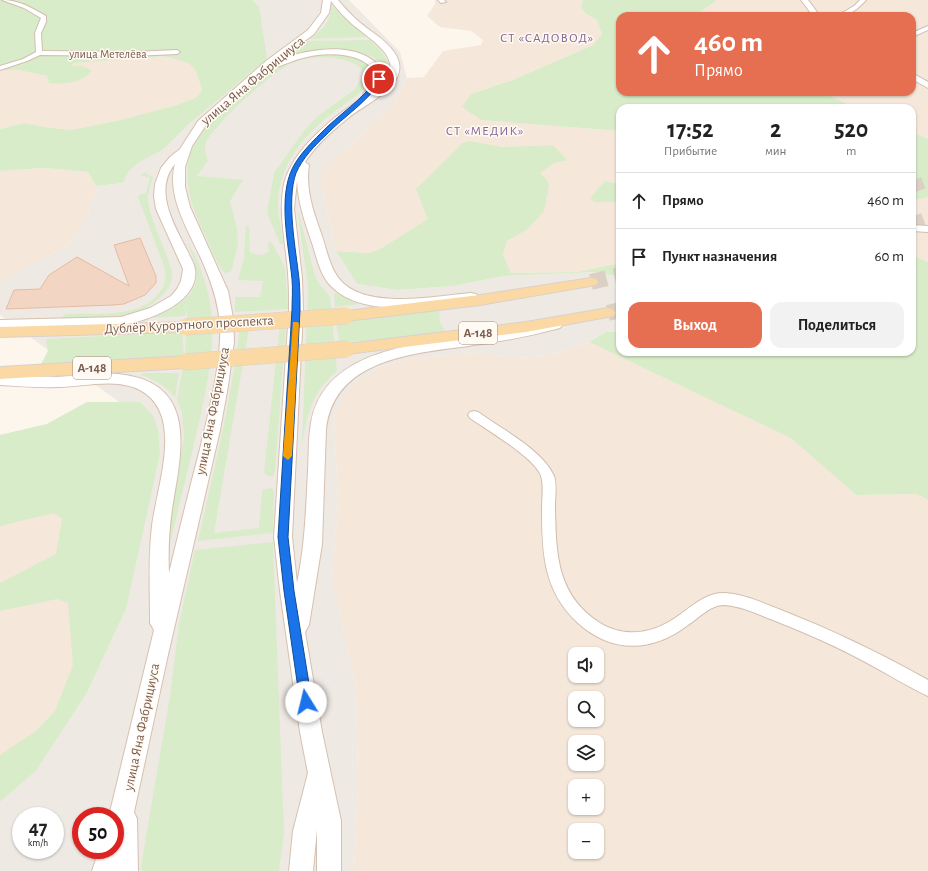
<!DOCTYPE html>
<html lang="ru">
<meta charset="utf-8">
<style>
:root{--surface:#fff;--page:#f2f2f2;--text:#222;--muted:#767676;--line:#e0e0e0;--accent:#e76f51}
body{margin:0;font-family:"Alegreya Sans",sans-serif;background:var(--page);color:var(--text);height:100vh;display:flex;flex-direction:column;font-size:15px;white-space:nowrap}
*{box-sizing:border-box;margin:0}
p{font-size:13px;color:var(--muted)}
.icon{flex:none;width:22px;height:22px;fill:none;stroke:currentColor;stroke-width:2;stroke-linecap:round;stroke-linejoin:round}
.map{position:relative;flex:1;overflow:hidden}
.drawer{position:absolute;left:616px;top:104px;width:300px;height:252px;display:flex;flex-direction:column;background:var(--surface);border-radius:12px;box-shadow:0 1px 3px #0004}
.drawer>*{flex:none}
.hud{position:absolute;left:616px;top:12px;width:300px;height:84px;border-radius:12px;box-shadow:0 1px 3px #0004;background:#e76f51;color:#fff;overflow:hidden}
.controls{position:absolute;left:568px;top:647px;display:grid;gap:8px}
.controls a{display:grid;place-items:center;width:36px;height:36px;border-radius:8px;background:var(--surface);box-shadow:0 1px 3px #0004;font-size:20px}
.speed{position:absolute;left:12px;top:807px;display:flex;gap:8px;font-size:20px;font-weight:700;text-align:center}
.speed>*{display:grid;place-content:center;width:52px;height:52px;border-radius:50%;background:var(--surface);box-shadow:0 1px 3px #0004;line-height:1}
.speed small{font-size:10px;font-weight:400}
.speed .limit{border:6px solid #d22;background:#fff;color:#111}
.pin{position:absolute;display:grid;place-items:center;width:34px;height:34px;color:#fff;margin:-17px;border:2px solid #fff;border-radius:50%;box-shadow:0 1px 4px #0007}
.me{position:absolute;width:44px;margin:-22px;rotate:351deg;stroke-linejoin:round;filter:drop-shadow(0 0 3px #0008)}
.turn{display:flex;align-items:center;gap:14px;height:84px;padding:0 12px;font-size:18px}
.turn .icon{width:52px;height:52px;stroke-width:2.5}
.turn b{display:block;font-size:28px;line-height:34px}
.eta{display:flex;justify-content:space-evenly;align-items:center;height:68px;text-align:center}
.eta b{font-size:24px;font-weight:700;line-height:28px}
.action{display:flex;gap:8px;margin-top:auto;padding:8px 12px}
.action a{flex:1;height:46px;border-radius:12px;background:var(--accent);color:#fff;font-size:16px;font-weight:700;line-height:46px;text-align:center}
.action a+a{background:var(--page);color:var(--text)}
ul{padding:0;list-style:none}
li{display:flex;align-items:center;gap:12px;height:56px;padding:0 12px;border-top:1px solid var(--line)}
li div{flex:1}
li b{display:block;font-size:15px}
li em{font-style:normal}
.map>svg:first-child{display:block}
</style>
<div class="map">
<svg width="928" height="871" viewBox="0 0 928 871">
<rect width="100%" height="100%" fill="#fdf6ec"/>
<path fill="#f5e8da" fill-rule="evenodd" d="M 0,0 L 252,0 L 192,62 L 201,73 L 197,74 L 202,89 L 197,97 L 177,105 L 116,121 L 70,130 L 45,127 L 24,123 L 0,129 L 0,68 L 2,70 L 18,70 L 47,76 L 82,66 L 74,67 L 72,65 L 74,63 L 83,62 Z
M 435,0 L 583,0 L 581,8 L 586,14 L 597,20 L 602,34 L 593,45 L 515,79 L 471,94 L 482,120 L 620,131 L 620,184 L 605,181 L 616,201 L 620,202 L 620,263 L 577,272 L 511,273 L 503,254 L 507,241 L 527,230 L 547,180 L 539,173 L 554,163 L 553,145 L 503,147 L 471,141 L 429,219 L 380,249 L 369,253 L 336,251 L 319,174 L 395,103 L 407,78 L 424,77 L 443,51 L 481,45 L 483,40 L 471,31 L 440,27 L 427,16 L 435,4 Z
M 717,0 L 928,0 L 928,139 L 912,132 L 912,108 L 857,108 L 821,92 L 912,92 L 912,16 L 695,16 Z
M 44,168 L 88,172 L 96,186 L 94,198 L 91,199 L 88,217 L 69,245 L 0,281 L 0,171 Z
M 928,197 L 928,262 L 912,255 L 912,201 Z
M 589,342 L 792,438 L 856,495 L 916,494 L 928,500 L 928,871 L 354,871 L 358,781 L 356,688 L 332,578 L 338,503 L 334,417 L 350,387 L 379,367 L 408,359 L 474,353 L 517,358 L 549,356 ZM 575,654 L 597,654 L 597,676 L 575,676 ZM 575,698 L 597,698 L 597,720 L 575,720 ZM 575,742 L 597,742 L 597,764 L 575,764 ZM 575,786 L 597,786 L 597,808 L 575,808 ZM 575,830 L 597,830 L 597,852 L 575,852 Z
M 87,402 L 140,402 L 126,609 L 0,802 L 0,435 L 47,424 Z"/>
<path fill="#efe9e4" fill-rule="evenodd" d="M 252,0 L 349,0 L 400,52 L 407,78 L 395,103 L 319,174 L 336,251 L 357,284 L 397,290 L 453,286 L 504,276 L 597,272 L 614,276 L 620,281 L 620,331 L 606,332 L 589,342 L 549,356 L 517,358 L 474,353 L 408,359 L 379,367 L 350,387 L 334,417 L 338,503 L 332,578 L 356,688 L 358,781 L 354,871 L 0,871 L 0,802 L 36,771 L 87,693 L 126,609 L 153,415 L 140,402 L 119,402 L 0,315 L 0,281 L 69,245 L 88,217 L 91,199 L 94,198 L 96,186 L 123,183 L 129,171 L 140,162 L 163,150 L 191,122 L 259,6 ZM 21,816 L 55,816 L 55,850 L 21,850 ZM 81,816 L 115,816 L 115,850 L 81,850 Z"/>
<path fill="#d8ecc9" d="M 0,0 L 252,0 L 259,6 L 267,59 L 191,122 L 163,150 L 140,162 L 129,171 L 123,183 L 96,186 L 88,172 L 44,168 L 0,171 L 0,129 L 24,123 L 45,127 L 70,130 L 116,121 L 177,105 L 197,97 L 202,89 L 195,69 L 189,63 L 164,56 L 74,63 L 72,65 L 74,66 L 82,66 L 91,70 C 85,83 62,85 49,83 L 47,76 L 18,70 L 2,70 L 0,68 Z
M 583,0 L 717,0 L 695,16 L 620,16 L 620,92 L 821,92 L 857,108 L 620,108 L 620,131 L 481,120 L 462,107 L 471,94 L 515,79 L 593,45 L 602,34 L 597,20 L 586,14 L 581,8 Z
M 331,4 L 342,16 L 367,37 L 309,39 C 323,29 332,22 331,4 Z
M 370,40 C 380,49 391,59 386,73 C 376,39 307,50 282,57 L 306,41 Z
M 321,54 C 339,54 368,54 374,75 C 366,92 348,101 334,112 C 304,134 278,166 278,205 C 278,218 283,231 283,244 L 280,244 L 267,213 L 274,173 L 303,132 L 318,116 L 354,90 L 365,74 C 359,64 352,62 340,59 C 324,56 305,57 290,64 C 270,74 214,124 206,143 C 204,149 206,156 208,161 L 197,176 L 243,180 L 230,201 L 237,229 L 238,244 L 232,269 L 230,272 L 225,273 C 217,266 209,243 204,233 C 186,196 176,156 209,123 C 218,113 230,106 240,98 C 268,73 283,60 321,54 Z
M 912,132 L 928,139 L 928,197 L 912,201 Z
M 471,141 L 503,147 L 553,145 L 567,160 L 554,163 L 540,173 L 547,180 L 549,186 L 544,211 L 527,230 L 507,241 L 503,254 L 511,273 L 577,272 L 620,263 L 620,281 L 614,276 L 597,272 L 504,276 L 453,286 L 397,290 L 357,284 L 336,251 L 369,253 L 380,249 L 428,219 L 416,189 L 464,142 Z
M 147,171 L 146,174 L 152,176 L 153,178 C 151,184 148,192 148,199 C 149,219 165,247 171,268 C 174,278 171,286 164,293 C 138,323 101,319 65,319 L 62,318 L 64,315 L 67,314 C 97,313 140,319 160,292 C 165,285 167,278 165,269 L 138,197 L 139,195 L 146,193 L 150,177 L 142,176 L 141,175 Z
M 605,181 L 620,184 L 620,202 L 594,202 L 590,198 Z
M 298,214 L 299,214 L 315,276 L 320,285 L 330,296 L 337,371 C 311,393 308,413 302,445 L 308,287 Z
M 246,225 L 249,227 L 250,252 C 259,256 261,256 269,251 L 268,243 L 272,243 L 285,267 L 288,309 L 235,312 L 235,297 L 260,297 L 263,281 L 238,280 L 244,258 Z
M 187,243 C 193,250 198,261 201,270 C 223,326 208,383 195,440 C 187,473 179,506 171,540 L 167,540 L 184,436 L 182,413 L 177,399 L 185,355 L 187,315 L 185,303 L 186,316 L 152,318 C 156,315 163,313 168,310 C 202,292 202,275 187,243 Z
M 912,255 L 928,262 L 928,500 L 916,494 L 856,495 L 791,438 L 589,342 L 606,332 L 620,331 L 620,352 L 912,352 Z
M 337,293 L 358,304 L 335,307 L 334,294 Z
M 439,310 L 440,322 L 445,331 L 434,332 L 434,334 L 339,343 L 336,321 Z
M 280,325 L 286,325 L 275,471 L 273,476 L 267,476 L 264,472 Z
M 240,328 L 249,328 L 214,533 L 259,528 L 262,491 L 264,489 L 272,488 L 274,492 L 273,533 L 198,541 C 214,470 231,400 240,328 Z
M 182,332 L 184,355 L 41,364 L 48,351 L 46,339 Z
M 143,373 L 179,373 L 175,398 C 166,386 156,380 141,375 Z
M 87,402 L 140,402 L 153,415 L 158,429 L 160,454 L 126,609 L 87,693 L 36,771 L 0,802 L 0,755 L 36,731 L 55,711 L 73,665 L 68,603 L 57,599 L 0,611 L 0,583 L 56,554 L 62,519 L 54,513 L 0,526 L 0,435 L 47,424 Z
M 273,542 L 284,833 L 279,871 L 142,871 L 141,866 L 170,696 L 179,624 L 195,550 Z"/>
<path fill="#f3d5c3" stroke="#e6bba3" d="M 140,238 L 156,276 L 156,283 L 145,295 L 124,304 L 113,305 L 6,309 L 14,290 L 40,289 L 49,275 L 77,257 L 129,286 L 114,245 Z"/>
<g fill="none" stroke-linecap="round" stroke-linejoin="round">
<path stroke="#dcd0c4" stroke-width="12" stroke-dasharray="12 6" stroke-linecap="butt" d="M 912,187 L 928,181
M 912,223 L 928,217"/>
<path stroke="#dcd0c4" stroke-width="16" stroke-dasharray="16 8" stroke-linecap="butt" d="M 591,282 L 620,275
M 608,313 L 620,310"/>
<defs>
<path id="minor" d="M 2,0 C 19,0 32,8 46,16 L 46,22 L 41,33 L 42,51 L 133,52 L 177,50 L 180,52 L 177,54 L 133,56 L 40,55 L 27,61 L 0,70 L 0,66 L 23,59 L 36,52 L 35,33 L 41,18 L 24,8 Z
M 438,0 L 444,0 L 446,2 L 441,3 Z
M 860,0 L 866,0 C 858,9 849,16 837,16 L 854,6 Z
M 928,26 L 928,30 L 912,37 L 912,33 Z
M 912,225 L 928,226 L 928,232 L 912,231 Z
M 474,411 L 478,412 C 500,428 543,450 554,476 C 557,484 555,497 555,507 C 556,553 556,595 600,623 C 626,639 655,633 678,616 C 692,606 707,592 725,593 C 744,594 763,603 781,610 C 832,630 880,653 928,680 L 928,696 C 908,687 888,674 869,664 C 838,647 806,633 773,620 C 757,614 741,606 724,605 C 710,605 699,618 688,625 C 653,652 612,654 578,623 C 543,591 542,552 542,508 C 542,499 544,485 541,476 C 535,458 487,430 470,418 L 468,415 L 470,412 Z"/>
<path id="tertiary" d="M 801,0 L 808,0 L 820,16 L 813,16 Z
M 912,73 L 928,82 L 928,88 L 912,79 Z"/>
<path id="secondary" d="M 323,0 L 338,0 C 344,7 350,14 357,20 C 369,31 384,38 394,52 C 416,83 366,103 348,118 C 332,131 316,145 305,162 L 309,165 C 305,190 314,213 322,236 C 327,251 330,269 341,281 C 368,310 436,296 471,293 L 476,294 L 478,297 L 476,300 L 471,301 C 431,305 364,319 332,287 C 320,276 317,258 312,243 C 305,223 298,202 297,181 L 294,208 L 302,278 L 303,310 L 292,537 L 297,583 C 305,546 306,509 308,471 C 309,455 308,439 311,423 C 324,347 421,344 481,335 C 506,332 530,327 555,321 L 560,322 L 562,325 L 560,328 C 534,335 509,340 482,344 C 424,353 335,354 326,429 L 322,544 L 309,625 L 305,632 L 322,732 L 341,821 L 341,871 L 317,871 L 317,829 L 313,871 L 289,871 L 293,831 L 308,773 L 300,732 L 280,591 L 274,537 L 289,310 C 289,298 289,285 288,273 C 286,244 278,213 284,184 C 292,149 336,114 366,96 L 363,94 L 373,82 L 375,73 C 363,51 324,52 303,58 C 294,60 286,64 277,67 L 273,64 L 206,125 L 192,146 L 185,167 L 185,187 L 190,207 L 228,291 L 233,318 L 234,342 L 228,386 L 220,430 L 167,659 L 134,812 L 137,819 L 138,871 L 92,871 L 99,850 L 115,850 L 115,816 L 109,816 L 154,630 L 150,623 C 150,591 148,558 152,526 C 157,484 188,407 133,387 C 109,379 81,387 57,387 C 38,388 19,386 0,385 L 0,375 C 19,376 38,377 57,377 C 78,376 98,373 118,374 C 200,382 181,453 172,509 C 169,530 168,552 169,573 C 179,532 189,490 200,449 C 209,410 222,363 220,323 C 218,304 213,287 206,270 C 194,239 165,199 175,164 C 153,190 174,225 187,250 C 189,255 194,263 195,269 C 200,303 147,321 122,325 C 109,327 95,326 82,326 C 55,327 27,328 0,328 L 0,320 L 121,317 L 150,308 L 171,296 L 177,289 L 181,281 L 183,269 L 156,209 L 154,196 L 155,184 L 161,168 L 170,157 L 180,149 L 198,121 L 266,61 L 308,30 L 321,13 ZM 331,1 C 337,9 344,17 352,24 C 372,41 412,62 376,90 L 382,82 L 384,73 C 365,39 309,48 279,60 L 314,34 L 329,13 Z"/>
<path id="primary" d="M 591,278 L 596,279 L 598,282 L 596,285 L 480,305 L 346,321 L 341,319 L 338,316 L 341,313 L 346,311 L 480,295 Z
M 608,308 L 613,310 L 616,313 L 613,316 L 526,332 L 347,354 L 341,353 L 339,349 L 341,345 L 347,344 L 526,322 Z
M 185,322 L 191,323 L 193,327 L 191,331 L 185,332 L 0,337 L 0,327 Z
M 185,356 L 191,358 L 193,362 L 191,366 L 185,368 L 0,379 L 0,367 Z"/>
</defs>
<use href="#minor" stroke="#d1beb0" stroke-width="2"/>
<use href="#tertiary" stroke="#d1beb0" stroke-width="2"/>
<use href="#secondary" stroke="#d6c0b0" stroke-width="2"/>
<use href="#primary" stroke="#dad1cd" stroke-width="2"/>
<use href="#minor" fill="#fff" fill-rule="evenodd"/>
<use href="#tertiary" fill="#fff" fill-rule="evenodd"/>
<use href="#secondary" fill="#fff" fill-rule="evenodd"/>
<use href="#primary" fill="#fbd9a5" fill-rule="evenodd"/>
<defs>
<path id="primary-bridge" d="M 185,327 L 346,316
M 185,362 L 347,349"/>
</defs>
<use href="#primary-bridge" stroke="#dad1cd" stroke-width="17" stroke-linecap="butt"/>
<use href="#primary-bridge" stroke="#fbd9a5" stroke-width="16"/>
</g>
<path fill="#1a73e8" stroke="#114b97" d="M 377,78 L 382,79 C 368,102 344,116 326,135 C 315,145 302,159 296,173 C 286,201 296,250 299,279 C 300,289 300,300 300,310 L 288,537 L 294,591 L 312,702 L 311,706 L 306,707 L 302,706 L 300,702 L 284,591 L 278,537 L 292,310 C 292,300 293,289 292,279 C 289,248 279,204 290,174 C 295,159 310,144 321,133 C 339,114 363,100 377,78 Z"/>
<path fill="#f59e0b" d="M 293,322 L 298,322 L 299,324 L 292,456 L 288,460 L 283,456 Z"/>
<g text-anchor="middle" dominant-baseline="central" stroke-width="3" stroke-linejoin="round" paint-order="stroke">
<g font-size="12" fill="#7a5c4d" stroke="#fffaf3">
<text x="108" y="54">улица Метелёва</text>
</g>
<g font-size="13" letter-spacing="1" fill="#846695" stroke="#fffaf3">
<text x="547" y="38">СТ «САДОВОД»</text>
<text x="485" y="131">СТ «МЕДИК»</text>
</g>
<g fill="#fffaf3" stroke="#a28b7f" stroke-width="1">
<rect x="459" y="322" width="38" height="22" rx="3"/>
<rect x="73" y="357" width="38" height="22" rx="3"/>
</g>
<g font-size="13" font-weight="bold" fill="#7a5c4d">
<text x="478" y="333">А-148</text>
<text x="92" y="368">А-148</text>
</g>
<g font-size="14" fill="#7a5c4d" stroke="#fffaf3">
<text transform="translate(253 81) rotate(-40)">улица Яна Фабрициуса</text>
<text transform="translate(189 325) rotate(-3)">Дублёр Курортного проспекта</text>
<text transform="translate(213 411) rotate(-79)">улица Яна Фабрициуса</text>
<text transform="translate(142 727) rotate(-78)">улица Яна Фабрициуса</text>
</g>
</g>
</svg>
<div class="controls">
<a><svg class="icon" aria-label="sound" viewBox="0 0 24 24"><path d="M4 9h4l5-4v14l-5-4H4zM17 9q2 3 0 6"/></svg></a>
<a><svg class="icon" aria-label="search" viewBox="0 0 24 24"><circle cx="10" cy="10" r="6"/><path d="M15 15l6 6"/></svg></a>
<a><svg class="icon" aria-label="layers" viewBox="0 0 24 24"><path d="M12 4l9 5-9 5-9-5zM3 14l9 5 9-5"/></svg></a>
<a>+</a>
<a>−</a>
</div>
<div class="speed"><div>47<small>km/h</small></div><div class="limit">50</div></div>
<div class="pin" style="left:379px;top:79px;background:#d93025"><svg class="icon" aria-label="arrive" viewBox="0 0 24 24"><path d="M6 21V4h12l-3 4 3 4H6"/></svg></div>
<svg class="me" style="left:306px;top:702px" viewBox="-20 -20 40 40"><circle r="19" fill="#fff"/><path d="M0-13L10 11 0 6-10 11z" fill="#1a73e8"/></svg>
<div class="hud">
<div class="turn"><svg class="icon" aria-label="ahead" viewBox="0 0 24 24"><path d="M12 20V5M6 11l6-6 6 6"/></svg><div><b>460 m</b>Прямо</div></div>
</div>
<section class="drawer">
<div class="eta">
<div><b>17:52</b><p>Прибытие</p></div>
<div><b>2</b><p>мин</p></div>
<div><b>520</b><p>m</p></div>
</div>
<ul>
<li><svg class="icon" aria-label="ahead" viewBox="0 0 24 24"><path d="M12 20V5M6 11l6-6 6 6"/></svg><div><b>Прямо</b></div><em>460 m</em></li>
<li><svg class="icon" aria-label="arrive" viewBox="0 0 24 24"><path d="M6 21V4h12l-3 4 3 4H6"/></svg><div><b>Пункт назначения</b></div><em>60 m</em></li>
</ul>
<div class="action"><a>Выход</a><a>Поделиться</a></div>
</section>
</div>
